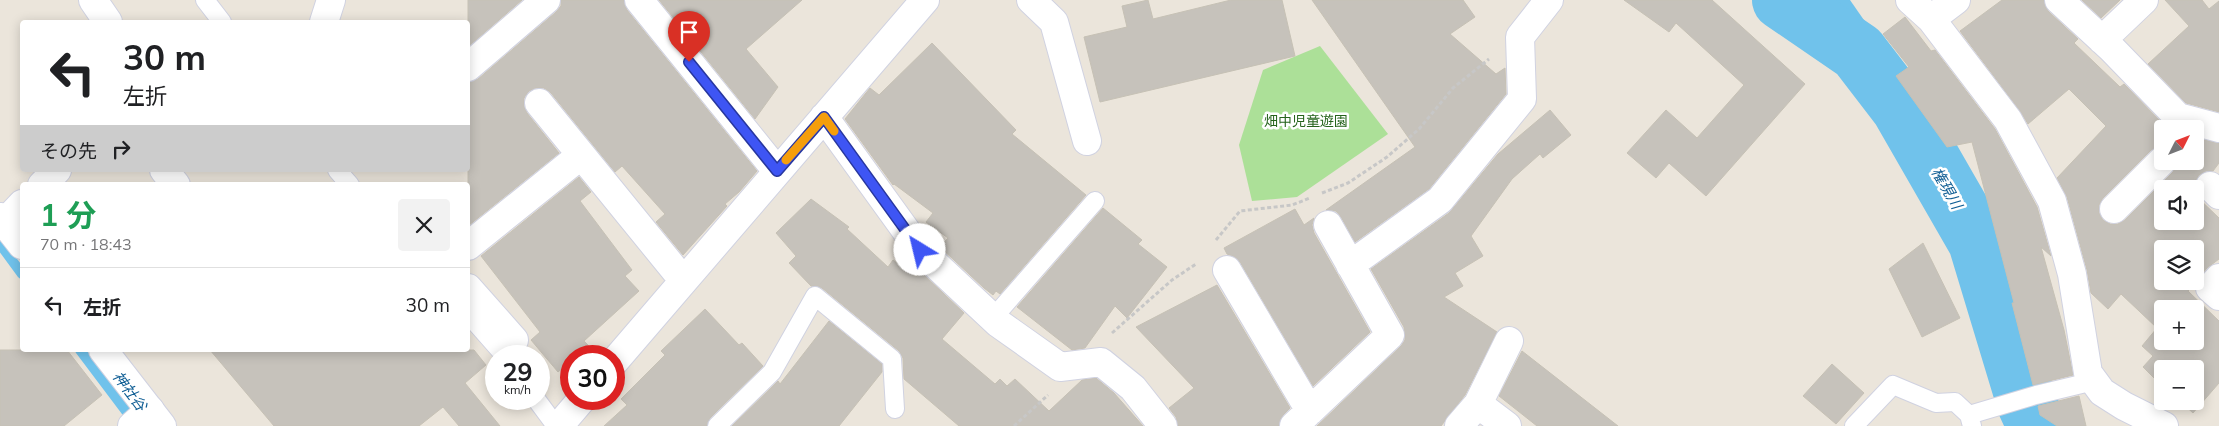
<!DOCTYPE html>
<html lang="ja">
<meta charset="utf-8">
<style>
:root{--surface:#fff;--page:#f2f2f2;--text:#202124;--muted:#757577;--line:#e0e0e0}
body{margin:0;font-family:Mulish,"Noto Sans JP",sans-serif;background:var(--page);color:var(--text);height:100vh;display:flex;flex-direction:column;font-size:19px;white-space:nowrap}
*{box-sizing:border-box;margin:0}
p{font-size:16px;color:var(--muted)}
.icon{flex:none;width:28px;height:28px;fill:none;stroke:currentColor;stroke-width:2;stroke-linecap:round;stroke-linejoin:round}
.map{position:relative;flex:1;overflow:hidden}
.details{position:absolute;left:20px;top:182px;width:450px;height:170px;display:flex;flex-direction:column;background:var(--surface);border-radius:5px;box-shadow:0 2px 12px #0003}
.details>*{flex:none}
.guide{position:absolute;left:20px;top:20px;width:450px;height:152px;border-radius:5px;box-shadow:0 2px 12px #0003;background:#fff;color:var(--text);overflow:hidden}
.needle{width:32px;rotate:48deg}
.buttons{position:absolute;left:2154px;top:120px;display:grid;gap:10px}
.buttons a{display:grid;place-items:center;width:50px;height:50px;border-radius:5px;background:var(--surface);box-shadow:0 2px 12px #0003;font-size:25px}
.speed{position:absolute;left:485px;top:345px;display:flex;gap:10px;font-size:25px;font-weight:700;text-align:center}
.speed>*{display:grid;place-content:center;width:65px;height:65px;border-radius:50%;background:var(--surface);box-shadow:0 2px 12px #0003;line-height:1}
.speed small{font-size:12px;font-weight:400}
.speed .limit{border:8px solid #d22;background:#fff;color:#111}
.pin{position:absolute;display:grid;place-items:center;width:42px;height:42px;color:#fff;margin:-51px -21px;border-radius:50% 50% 50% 0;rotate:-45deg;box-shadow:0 0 5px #0007}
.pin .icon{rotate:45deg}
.me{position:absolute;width:55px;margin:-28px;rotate:324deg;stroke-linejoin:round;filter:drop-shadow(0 0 4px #0008)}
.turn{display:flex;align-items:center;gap:18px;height:105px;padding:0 20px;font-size:22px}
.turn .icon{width:65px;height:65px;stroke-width:2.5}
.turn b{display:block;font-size:35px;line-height:42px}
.then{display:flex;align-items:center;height:48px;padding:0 20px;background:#0003;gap:10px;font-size:19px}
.round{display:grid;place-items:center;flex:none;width:52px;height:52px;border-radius:5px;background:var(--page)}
.summary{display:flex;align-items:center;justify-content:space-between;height:85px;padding:0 20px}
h1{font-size:30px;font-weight:700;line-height:38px;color:#1e9e55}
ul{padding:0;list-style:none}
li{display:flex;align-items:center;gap:15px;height:75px;padding:0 20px;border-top:1px solid var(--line)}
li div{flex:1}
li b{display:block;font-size:19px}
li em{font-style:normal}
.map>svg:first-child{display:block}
</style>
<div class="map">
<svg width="2219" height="426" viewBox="0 0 2219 426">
<rect width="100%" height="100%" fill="#ebe5db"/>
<path fill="#ace098" d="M 1320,46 L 1388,134 L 1297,197 L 1252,201 L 1239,145 L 1263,70 Z"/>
<path fill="#70c2eb" d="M 1765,0 L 1850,0 L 1875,36 L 1855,64 Z"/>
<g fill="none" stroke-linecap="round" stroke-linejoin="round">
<path stroke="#70c2eb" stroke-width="10" d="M 0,244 L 22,274
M 80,350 L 135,423"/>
<path stroke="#70c2eb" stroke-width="60" d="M 1782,0 L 1858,52 L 1901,108 L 1978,242 L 2027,404 L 2037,426"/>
</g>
<path fill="#c6c2bb" stroke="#c6c1b5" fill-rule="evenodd" d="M 468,0 L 522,0 L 468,47 Z
M 561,0 L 624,0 L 627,10 L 757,171 L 739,192 L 725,204 L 727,206 L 683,255 L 656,222 L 665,214 L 622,166 L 615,172 L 551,93 L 544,88 L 536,88 L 529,91 L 524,98 L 524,106 L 527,113 L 559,153 L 468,226 L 468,82 L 478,79 L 556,12 L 561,6 Z
M 659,0 L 802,0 L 746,49 L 778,87 L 755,119 Z
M 1148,0 L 1153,19 L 1231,0 L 1282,0 L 1295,56 L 1100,102 L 1084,37 L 1127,27 L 1122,6 Z
M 1312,0 L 1463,0 L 1475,17 L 1450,34 L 1496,74 L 1505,68 L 1506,94 L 1429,189 L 1355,242 L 1341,217 L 1336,211 L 1326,210 L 1415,147 Z
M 1624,0 L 1712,0 L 1805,84 L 1706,196 L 1669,163 L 1656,178 L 1627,153 L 1666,110 L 1697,138 L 1744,85 L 1676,23 L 1669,32 Z
M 2002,0 L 2044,0 L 2048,11 L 2078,39 L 2074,43 L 2120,87 L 2124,84 L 2168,129 L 2162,129 L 2162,146 L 2151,150 L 2103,198 L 2099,205 L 2099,213 L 2103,220 L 2110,224 L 2118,224 L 2125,220 L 2173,172 L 2177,161 L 2195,161 L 2195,138 L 2219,143 L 2219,163 L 2213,171 L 2206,171 L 2199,175 L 2195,182 L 2195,189 L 2162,189 L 2162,221 L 2195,221 L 2195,195 L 2219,218 L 2219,259 L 2207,268 L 2188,291 L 2219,321 L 2219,383 L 2193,413 L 2180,401 L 2195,401 L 2195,369 L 2162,369 L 2162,386 L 2143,367 L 2153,356 L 2142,346 L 2157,328 L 2121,294 L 2108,309 L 2091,293 L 2087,270 L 2067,197 L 2057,178 L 2106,126 L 2069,89 L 2028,124 L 2020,111 L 1960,31 ZM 2162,249 L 2195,249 L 2195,281 L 2162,281 ZM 2162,309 L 2195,309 L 2195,341 L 2162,341 Z
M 2082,0 L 2120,0 L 2101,18 Z
M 2165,0 L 2202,0 L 2209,9 L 2219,1 L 2219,112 L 2186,103 L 2148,64 L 2189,26 Z
M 1905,17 L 1931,51 L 1935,50 L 1995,129 L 2037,207 L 2051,256 L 2041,247 L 2064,330 L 2073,375 L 2033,385 L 2012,303 L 2014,303 L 1972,142 L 1947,147 L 1896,76 L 1909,67 L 1883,34 Z
M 932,43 L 1016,130 L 1012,134 L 1086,195 L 1000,294 L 996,291 L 993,295 L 984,288 L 940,247 L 948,238 L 926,222 L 933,213 L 894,184 L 893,185 L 845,119 L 870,88 L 879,95 Z
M 1550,110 L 1571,135 L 1543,158 L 1540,154 L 1512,179 L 1471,236 L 1483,256 L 1455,273 L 1463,286 L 1444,297 L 1497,332 L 1465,395 L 1441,426 L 1317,426 L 1401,346 L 1405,340 L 1404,327 L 1371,269 L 1449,213 L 1498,154 Z
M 579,177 L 591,192 L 580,201 L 632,270 L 625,276 L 639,291 L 584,341 L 589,346 L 577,356 L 571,356 L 571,361 L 558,372 L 531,340 L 540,332 L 481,256 Z
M 811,199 L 849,227 L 847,229 L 888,267 L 893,260 L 916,277 L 921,272 L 964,313 L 942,339 L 995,384 L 1000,379 L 1007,386 L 1015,379 L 1049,411 L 1082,380 L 1096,378 L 1114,393 L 1143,426 L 959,426 L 904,379 L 903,358 L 899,351 L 822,288 L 811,286 L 789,263 L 796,256 L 776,233 Z
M 1103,208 L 1142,240 L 1138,244 L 1167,267 L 1127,318 L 1115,306 L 1085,348 L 1072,350 L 1017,307 Z
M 1295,209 L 1304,225 L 1314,218 L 1312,225 L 1314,233 L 1370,332 L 1313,386 L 1240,262 L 1235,257 L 1227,254 L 1224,248 Z
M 1923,243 L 1960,318 L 1922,337 L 1889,269 Z
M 1217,285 L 1290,408 L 1283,415 L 1279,426 L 1178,426 L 1176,417 L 1169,408 L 1194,388 L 1136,327 Z
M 705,309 L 739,345 L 742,343 L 763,366 L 710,418 L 707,426 L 604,426 L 627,405 L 621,399 L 665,355 L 661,351 Z
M 829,321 L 882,364 L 882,372 L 839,426 L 732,426 L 778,381 L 780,384 Z
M 0,350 L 67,350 L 102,395 L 64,426 L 0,426 Z
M 210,350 L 474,350 L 486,365 L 465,383 L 500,426 L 459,426 L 443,407 L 419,426 L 274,426 Z
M 1522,351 L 1618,426 L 1537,426 L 1499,396 Z
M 1832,364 L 1864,393 L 1836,424 L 1803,396 Z
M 2079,396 L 2086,426 L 2057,426 L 2040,415 L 2038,406 Z"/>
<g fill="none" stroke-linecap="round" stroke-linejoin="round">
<defs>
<path id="lane" d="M 205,0 L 222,22
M 337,170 L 350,185
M 468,314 L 505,356
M 993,318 L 1095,201
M 536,399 L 556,426
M 1969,415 L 2036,395 L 2094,381
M 717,426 L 772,372 L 815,296 L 892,359 L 895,409
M 1854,426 L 1893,385 L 1936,403 L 1955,402 L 1969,415 L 1972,426"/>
<path id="street" d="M 93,0 L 108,22
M 639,0 L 777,171
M 1031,0 L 1054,22 L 1087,141
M 1910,0 L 1931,19 L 2008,120 L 2052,201 L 2072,274 L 2088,373 L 2102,392 L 2124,406 L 2164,426
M 2059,0 L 2112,49 L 2178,117 L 2219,128
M 1931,19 L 1956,0
M 324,22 L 331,0
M 2102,40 L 2144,0
M 468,67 L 546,0
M 539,103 L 683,280
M 824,117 L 920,250 L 998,323 L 1060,367 L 1101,362 L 1133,388 L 1163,426
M 164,170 L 176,185
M 42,185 L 57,170
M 2210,186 L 2219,195
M 2114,209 L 2162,161
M 5,222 L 22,204
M 468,246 L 580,156
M 1350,265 L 1440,200 L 1522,99 L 1520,37 L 1549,0
M 1227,270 L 1310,411
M 2219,278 L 2210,288 L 2219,296
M 468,288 L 514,340
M 614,362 L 925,0
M 1478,404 L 1507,426
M 132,426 L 150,410
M 559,426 L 582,399
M 1294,426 L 1390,335 L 1328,225
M 1459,426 L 1478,404 L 1509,341"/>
<path id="secondary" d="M 0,217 L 22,245
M 103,350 L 162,426"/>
</defs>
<use href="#lane" stroke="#d0d2e1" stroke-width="20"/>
<use href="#street" stroke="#d0d2e1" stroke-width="30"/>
<use href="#secondary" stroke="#d0d2e1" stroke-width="30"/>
<path stroke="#c7c7c7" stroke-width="3" stroke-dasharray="4 2.5" stroke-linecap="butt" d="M 1322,193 L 1348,183 L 1387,157 L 1419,129 L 1453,88 L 1489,59
M 1216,240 L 1240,211 L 1292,205 L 1310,198
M 1112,333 L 1172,280 L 1196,264
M 1014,426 L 1048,395"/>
<use href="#lane" stroke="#fff" stroke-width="18"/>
<use href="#street" stroke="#fff" stroke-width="28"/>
<use href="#secondary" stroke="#fff" stroke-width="28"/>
</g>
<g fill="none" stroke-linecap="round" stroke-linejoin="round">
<defs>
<path id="route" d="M 689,62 L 777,171 L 824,117 L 920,250"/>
</defs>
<use href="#route" stroke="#28379f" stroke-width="12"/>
<use href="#route" stroke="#3e55f4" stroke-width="9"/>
<path stroke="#f59e0b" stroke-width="9" d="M 786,160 L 824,117 L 834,131"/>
</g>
<g text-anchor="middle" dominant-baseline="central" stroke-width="5" stroke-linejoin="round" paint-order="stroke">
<g font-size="14" fill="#26631c" stroke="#fff">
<text x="1306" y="121">畑中児童遊園</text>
</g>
<g font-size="15" font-style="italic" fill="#115f95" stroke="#fff">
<text transform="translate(1947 188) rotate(60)">権現川</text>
<text transform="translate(130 391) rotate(53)">神社谷</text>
</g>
</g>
</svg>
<div class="buttons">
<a><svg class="needle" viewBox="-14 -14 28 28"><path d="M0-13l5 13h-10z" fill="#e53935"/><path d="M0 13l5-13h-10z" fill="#757577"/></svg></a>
<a><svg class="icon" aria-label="sound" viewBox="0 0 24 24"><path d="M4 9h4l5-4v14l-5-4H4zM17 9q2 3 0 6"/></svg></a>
<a><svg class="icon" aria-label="layers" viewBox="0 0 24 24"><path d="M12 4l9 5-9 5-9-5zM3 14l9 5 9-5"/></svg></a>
<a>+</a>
<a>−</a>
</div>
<div class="speed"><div>29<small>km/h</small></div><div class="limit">30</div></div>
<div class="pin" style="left:689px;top:62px;background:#d93025"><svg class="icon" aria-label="arrive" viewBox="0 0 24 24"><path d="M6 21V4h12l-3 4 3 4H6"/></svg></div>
<svg class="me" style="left:920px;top:250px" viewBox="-20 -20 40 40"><circle r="19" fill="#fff"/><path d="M0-13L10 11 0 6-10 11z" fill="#3e55f4"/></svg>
<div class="guide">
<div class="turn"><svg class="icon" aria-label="left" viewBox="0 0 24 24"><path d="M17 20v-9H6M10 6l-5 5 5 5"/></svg><div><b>30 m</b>左折</div></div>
<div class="then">その先<svg class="icon" aria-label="right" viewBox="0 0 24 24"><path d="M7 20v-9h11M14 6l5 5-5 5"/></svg></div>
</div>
<section class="details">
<div class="summary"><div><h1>1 分</h1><p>70 m · 18:43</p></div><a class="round"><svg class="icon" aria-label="close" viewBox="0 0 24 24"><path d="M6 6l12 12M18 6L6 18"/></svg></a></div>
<ul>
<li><svg class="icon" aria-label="left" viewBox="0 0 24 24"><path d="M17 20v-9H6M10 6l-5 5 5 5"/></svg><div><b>左折</b></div><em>30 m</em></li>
</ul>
</section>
</div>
